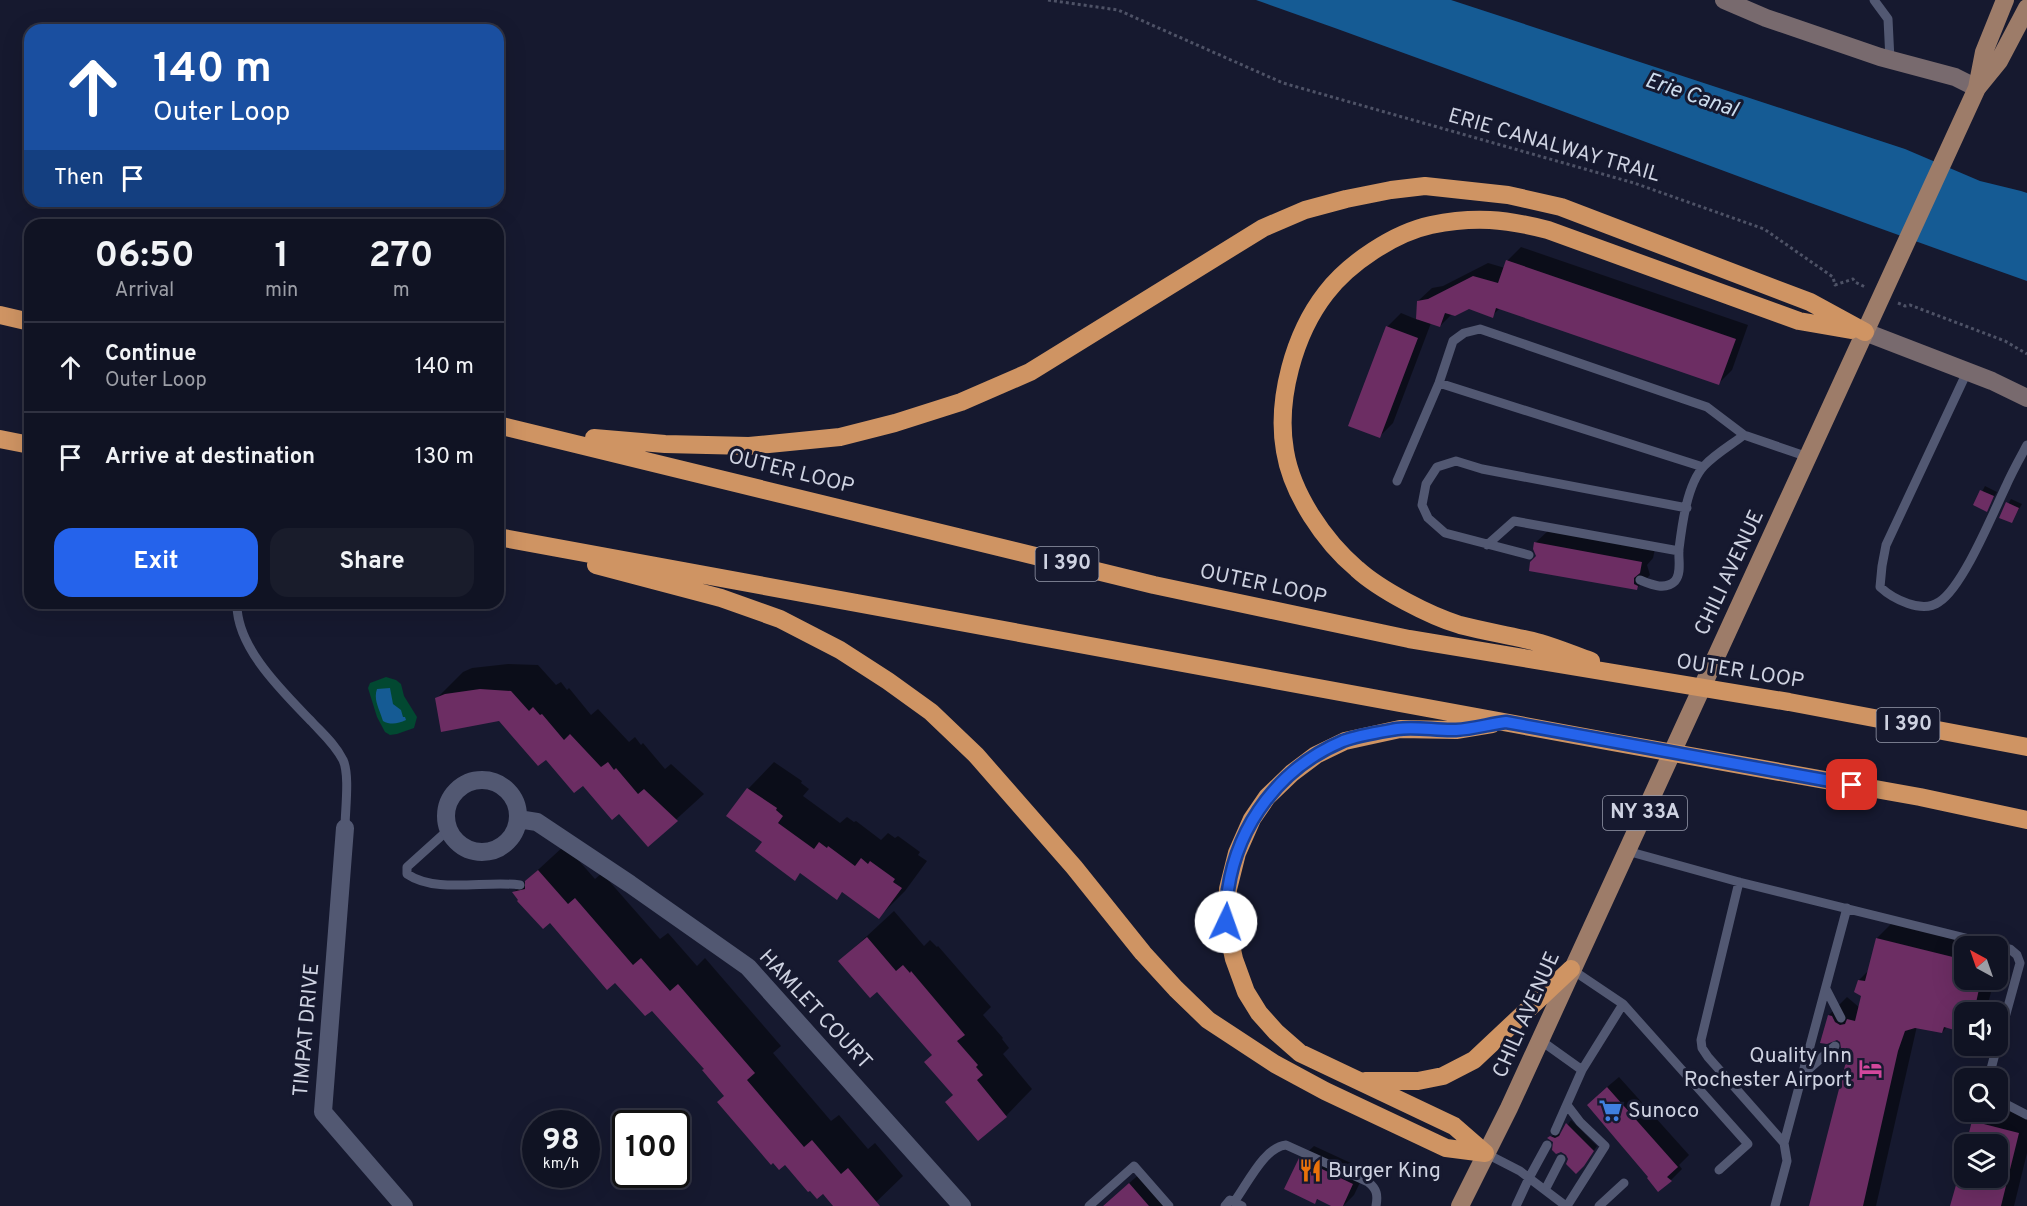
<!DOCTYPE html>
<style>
:root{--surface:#101323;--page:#191c2b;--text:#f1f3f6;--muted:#9c9ea6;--line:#303241;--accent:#2563eb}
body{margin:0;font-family:Overpass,sans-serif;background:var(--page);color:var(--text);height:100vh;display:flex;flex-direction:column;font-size:22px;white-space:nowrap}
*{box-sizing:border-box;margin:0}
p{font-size:20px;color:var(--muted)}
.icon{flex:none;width:33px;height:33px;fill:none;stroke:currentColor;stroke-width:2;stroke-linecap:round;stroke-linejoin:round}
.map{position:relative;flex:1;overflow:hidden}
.side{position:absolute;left:24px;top:219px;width:480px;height:390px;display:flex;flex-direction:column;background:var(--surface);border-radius:18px;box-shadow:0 6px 24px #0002,0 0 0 2px var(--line)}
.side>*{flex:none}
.banner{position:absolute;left:24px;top:24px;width:480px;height:183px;border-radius:18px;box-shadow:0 6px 24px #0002,0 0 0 2px var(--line);background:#1a4fa0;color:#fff;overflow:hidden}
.needle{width:39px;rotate:320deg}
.buttons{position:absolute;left:1954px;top:936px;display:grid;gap:12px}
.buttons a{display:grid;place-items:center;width:54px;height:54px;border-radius:12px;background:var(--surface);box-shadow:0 6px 24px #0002,0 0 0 2px var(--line);font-size:30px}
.speed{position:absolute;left:522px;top:1110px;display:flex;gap:12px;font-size:30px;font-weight:700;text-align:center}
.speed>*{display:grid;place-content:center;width:78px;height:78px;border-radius:50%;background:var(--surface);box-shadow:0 6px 24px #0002,0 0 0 2px var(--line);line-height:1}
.speed small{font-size:15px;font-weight:400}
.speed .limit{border:3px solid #111;border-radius:9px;background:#fff;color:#111}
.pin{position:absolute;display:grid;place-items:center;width:51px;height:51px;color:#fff;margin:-26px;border-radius:12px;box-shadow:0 3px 9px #0006}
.me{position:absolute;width:66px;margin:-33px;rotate:3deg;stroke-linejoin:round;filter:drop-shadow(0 0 4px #0008)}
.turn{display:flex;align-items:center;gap:21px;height:126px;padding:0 30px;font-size:27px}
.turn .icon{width:78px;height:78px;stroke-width:2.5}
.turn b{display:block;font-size:42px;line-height:51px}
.then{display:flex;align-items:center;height:57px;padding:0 30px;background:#0003;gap:12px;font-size:22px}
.eta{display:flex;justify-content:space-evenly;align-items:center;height:102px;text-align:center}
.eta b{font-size:36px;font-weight:700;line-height:42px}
.primary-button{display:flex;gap:12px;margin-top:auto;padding:12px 30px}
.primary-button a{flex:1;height:69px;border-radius:18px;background:var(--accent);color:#fff;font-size:24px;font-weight:700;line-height:69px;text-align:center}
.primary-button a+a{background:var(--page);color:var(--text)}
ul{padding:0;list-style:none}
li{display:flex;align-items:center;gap:18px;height:90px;padding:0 30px;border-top:2px solid var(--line)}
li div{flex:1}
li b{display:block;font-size:22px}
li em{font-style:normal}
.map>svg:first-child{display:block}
</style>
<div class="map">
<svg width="2027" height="1206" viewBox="0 0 2027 1206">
<rect width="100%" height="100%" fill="#16192f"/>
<path fill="#024831" d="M 386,677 L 396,680 L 401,684 L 404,696 L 417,717 L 414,728 L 397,734 L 390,735 L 385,732 L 377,717 L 368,688 L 370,683 Z"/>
<path fill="#155b94" d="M 1256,0 L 1451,0 L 1905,149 L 1980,181 L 2021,191 L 2027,193 L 2027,281 C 1769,190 1514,91 1256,0 Z
M 390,688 L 393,704 L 401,710 L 403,717 L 405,717 L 406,720 C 398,724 390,725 383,721 C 380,710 373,700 377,689 Z"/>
<path fill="#0007" d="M 1521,247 L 1748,325 L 1732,370 L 1719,383 L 1500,308 L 1492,316 L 1469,307 L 1452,314 L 1440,326 L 1431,323 L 1393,423 L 1380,436 L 1387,327 L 1401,313 L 1418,320 L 1418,301 L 1432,288 L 1443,286 L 1488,263 L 1505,268 L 1508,260 Z
M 1985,486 L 1997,492 L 1986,510 L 1975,505 Z
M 2011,499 L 2022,504 L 2011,522 L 2001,517 Z
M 1549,530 L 1655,549 L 1653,558 L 1647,565 L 1650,575 L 1637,588 L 1537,556 L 1535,543 Z
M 508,664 L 538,665 L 556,685 L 561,682 L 567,690 L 569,688 L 591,715 L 598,709 L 629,742 L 635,737 L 641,745 L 643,743 L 665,769 L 671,764 L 704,794 L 648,845 L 620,812 L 546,757 L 500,719 L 436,699 L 463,672 L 472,668 Z
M 774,762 L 802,781 L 801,783 L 809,789 L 803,796 L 840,823 L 847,817 L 854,822 L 856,821 L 881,840 L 888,833 L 895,838 L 898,836 L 920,852 L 918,855 L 927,861 L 905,891 L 879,917 L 843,891 L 837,898 L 801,872 L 795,879 L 764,841 L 748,789 Z
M 565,845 L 595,879 L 602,873 L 660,939 L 668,933 L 697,966 L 705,958 L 781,1046 L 773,1053 L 831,1121 L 839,1115 L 868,1149 L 875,1143 L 903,1176 L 872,1206 L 835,1206 L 726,1096 L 706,1069 L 652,1009 L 615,981 L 550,921 L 514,892 Z
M 894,911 L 924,946 L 930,940 L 937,947 L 938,946 L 991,1007 L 983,1015 L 1003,1038 L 1002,1039 L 1009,1048 L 1003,1054 L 1032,1089 L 1006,1116 L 954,1095 L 933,1055 L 877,990 L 840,961 Z
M 1895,920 L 2002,947 L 1998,965 L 1998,946 L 1965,946 L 1965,980 L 1994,980 L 1986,1012 L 1965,1012 L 1965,1031 L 1947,1027 L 1942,1032 L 1917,1026 L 1876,1206 L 1811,1206 L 1851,1049 L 1829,1015 L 1847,997 L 1860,1008 L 1863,995 L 1859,980 L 1869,970 L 1877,938 Z
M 1619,1077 L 1689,1155 L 1679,1165 L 1682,1169 L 1671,1180 L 1650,1177 L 1600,1093 Z
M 1998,1106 L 2027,1113 L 2027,1153 L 2014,1206 L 1952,1206 L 1965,1158 L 1965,1178 L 1998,1178 L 1998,1144 L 1965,1144 L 1965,1152 L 1963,1152 L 1968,1133 L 1972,1128 L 1974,1122 L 1984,1112 L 1998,1112 Z
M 1571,1120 L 1597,1146 L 1588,1160 L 1576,1172 L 1568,1154 L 1550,1138 L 1555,1133 L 1562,1134 Z
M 1314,1146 L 1366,1170 L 1354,1195 L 1343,1206 L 1335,1206 L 1319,1198 L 1315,1202 L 1300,1159 Z
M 1143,1171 L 1174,1206 L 1103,1206 Z"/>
<path fill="#6c2d63" d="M 1506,260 L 1736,339 L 1719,385 L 1496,308 L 1493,318 L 1469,309 L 1455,316 L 1445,313 L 1440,327 L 1416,319 L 1417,301 L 1428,299 L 1473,276 L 1498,283 Z
M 1386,326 L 1418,338 L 1380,438 L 1348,426 Z
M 1980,490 L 1994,496 L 1987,512 L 1973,505 Z
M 2006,502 L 2019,508 L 2012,523 L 1999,518 Z
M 1534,542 L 1642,562 L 1640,573 L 1634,578 L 1634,584 L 1638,586 L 1637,590 L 1529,571 L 1530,562 L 1536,556 L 1533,549 Z
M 480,689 L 511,691 L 529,711 L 533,707 L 540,715 L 542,714 L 564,740 L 570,734 L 601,767 L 608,762 L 614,770 L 616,768 L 638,794 L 644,789 L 678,821 L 648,847 L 619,814 L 612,820 L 583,786 L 574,793 L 546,760 L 538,766 L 499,721 L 441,732 L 435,698 L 445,694 Z
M 747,788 L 777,808 L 776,810 L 783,816 L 778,823 L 814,849 L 819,842 L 827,848 L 828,846 L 855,866 L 861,858 L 868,864 L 870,861 L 895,879 L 893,882 L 902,888 L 879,919 L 842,892 L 837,900 L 800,873 L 795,881 L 755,851 L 762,842 L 726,816 Z
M 538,870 L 568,904 L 575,898 L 633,965 L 641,958 L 670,991 L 678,984 L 755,1073 L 747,1080 L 804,1147 L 812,1140 L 841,1174 L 848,1168 L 880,1206 L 833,1206 L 823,1194 L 817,1199 L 810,1191 L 808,1192 L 785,1165 L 779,1170 L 773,1163 L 771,1165 L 717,1102 L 724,1096 L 702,1070 L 704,1069 L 652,1011 L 645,1016 L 615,983 L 607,990 L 550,923 L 543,929 L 517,901 L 518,900 L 512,892 L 525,889 L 525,881 Z
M 867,937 L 896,971 L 903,965 L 910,973 L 911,971 L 965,1035 L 957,1041 L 978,1065 L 976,1067 L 983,1075 L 977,1080 L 1007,1117 L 978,1141 L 945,1102 L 953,1095 L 924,1062 L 932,1055 L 877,992 L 870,998 L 838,961 Z
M 1876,938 L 1965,960 L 1965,980 L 1981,980 L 1974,1012 L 1965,1012 L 1965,1033 L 1944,1027 L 1942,1033 L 1915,1028 L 1905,1031 L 1898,1051 L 1863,1206 L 1809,1206 L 1849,1050 L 1841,1048 L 1840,1042 L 1837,1040 L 1827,1044 L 1820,1043 L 1828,1015 L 1832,1016 L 1835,1022 L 1840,1025 L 1845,1024 L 1847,1019 L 1855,1021 L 1861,996 L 1854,992 L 1858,980 L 1865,981 Z
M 1607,1087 L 1678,1167 L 1667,1177 L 1672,1181 L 1658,1192 L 1647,1178 L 1648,1177 L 1587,1105 Z
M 1972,1121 L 2019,1133 L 2001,1206 L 1950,1206 L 1958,1178 L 1998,1178 L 1998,1144 L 1966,1144 Z
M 1566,1123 L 1594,1151 L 1584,1166 L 1576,1174 L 1566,1164 L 1568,1159 L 1566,1155 L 1561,1152 L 1556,1154 L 1552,1150 L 1553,1142 L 1547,1138 L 1550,1136 L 1555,1138 L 1559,1136 Z
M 1299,1158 L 1353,1184 L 1343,1206 L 1331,1206 L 1317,1199 L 1315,1204 L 1284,1189 Z
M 1129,1183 L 1149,1206 L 1103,1206 Z"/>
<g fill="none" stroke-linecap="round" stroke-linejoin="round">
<path stroke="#4e5266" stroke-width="3" stroke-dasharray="3 3" stroke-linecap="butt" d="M 1048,0 L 1118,10 L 1283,83 L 1634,183 L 1764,229 L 1833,277 L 1835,285 L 1853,279 L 1855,282 L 1865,287
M 1898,303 L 1905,306 L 1910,305 L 2005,341 L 2027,354"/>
<path stroke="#525872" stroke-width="9" d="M 1874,0 L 1888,19 L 1890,60
M 1967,372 L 1886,545 L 1882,566 L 1880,587 C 1893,599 1922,614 1939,602 C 1963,587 1993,513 2006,486 C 2012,472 2020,458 2027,445
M 1439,383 L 1703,467
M 1397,481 L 1439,383 L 1453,341 L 1464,333 L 1480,329 L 1707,407 L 1744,435 L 1808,457
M 1487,545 L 1514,521 L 1679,551
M 1529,555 L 1445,533 L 1428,518 L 1422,505 L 1426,484 L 1437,467 L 1456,461 L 1482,469 L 1687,508
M 1640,580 C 1650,584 1665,591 1675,581 C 1682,573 1678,559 1679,549 C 1682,525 1687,484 1704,466 C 1715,454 1731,445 1744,435
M 237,603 C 236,647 282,691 311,721 C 322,733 335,744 343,760 C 350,775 345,810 345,828
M 448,830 L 407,867 L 407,874 C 436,894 486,880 520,885
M 1627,851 L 1739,882 L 2010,949 L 2017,955 L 2020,963 L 1998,1043
M 1739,882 L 1701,1040 L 1702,1048 L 1708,1057 L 1784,1143 L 1787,1161 L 1775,1206
M 1571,969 L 1623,1004 L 1582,1070
M 1826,989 L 1841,1018
M 1623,1004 L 1748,1144 L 1719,1170
M 1540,1040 L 1582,1070 L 1555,1131
M 1803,1074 L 1835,1046
M 1991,1078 L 1991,1069 L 1997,1046
M 1998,1100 L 2027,1115
M 1784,1143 L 1847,908
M 1547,1145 L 1529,1178 L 1566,1206
M 1485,1153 L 1520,1171 L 1529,1178 L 1516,1206
M 1545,1190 L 1561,1159
M 1234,1202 C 1247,1185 1264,1147 1286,1145 L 1368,1182 C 1377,1189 1378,1195 1376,1206
M 1089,1206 L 1134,1166 L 1169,1206
M 1225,1206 L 1230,1200 L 1242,1206
M 1567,1206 L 1605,1146 L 1580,1122 L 1567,1105
M 1599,1206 L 1624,1183"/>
<path stroke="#525872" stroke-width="18" d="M446 816a36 36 0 1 1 72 0a36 36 0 1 1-72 0Z
M 518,819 L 537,822 L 630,884 L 748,967 L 962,1206
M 345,828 L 323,1112 L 404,1206"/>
<path stroke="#786a6e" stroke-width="18" d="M 1724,0 L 1766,18 L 1880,57 L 1955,77 L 1977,88
M 1865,332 L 1992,381 L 2027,398"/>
<path stroke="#9d7c69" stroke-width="18" d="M 1977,88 L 1999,61 L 2027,8
M 1460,1206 L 1509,1108 L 1977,88 L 1984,52 L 2005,0"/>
<path stroke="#cf9463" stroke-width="18" d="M 0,315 L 30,322
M 498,425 L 1154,585 L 1409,639 L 1789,702 L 2027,747
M 594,438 L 665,444 L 749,446 L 840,437 L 895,423 L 961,402 L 1030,372 L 1263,228 L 1305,210 L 1346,199 L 1391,190 L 1425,186 L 1508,195 L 1561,207 L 1810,302 L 1865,332
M 0,439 L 30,445
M 498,537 L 1612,742 L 1920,797 L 2027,820
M 596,565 L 721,598 L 780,619 L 840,650 L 888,681 L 931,712 L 976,755 L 1074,867 L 1143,953 L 1176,989 L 1208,1020 L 1275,1064 L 1325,1091 L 1446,1148 L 1485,1153
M 1591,661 C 1574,655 1557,648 1540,643 C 1514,636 1487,632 1460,625 C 1430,616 1380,590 1357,569 C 1324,541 1292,494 1285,451 C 1276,400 1294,334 1326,293 C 1349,263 1394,233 1431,225 C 1475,216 1505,219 1548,230 L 1799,321 L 1851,330
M 1365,1081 L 1418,1081 L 1443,1076 L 1474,1060 L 1571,969
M 1485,1153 L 1454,1126 L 1300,1053 L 1276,1032 L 1259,1013 L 1246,992 L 1234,959 L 1226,922 L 1228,889 L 1237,853 L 1252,819 L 1267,797 L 1292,773 L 1316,755 L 1345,741 L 1400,729 L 1456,730 L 1492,724"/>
</g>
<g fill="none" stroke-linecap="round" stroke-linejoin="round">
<defs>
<path id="route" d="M 1226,922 C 1226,911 1226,900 1228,890 C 1238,823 1281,767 1343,741 C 1359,735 1380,732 1397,729 C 1416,726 1437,731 1456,730 C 1473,729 1490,724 1506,722 L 1852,785"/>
</defs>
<use href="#route" stroke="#184099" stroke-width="15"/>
<use href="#route" stroke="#2563eb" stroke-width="10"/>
</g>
<defs>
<symbol id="hotel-bare" viewBox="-9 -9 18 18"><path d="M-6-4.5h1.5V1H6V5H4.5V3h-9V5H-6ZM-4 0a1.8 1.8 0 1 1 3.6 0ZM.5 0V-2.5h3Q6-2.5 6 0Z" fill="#d1479c" stroke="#16192f" stroke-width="2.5" paint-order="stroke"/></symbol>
<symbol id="supermarket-bare" viewBox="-9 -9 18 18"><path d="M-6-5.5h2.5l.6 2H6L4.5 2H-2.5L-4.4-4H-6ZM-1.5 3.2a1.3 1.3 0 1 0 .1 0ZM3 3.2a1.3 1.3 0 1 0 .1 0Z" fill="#3f7fe0" stroke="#16192f" stroke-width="2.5" paint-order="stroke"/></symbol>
<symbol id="restaurant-bare" viewBox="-9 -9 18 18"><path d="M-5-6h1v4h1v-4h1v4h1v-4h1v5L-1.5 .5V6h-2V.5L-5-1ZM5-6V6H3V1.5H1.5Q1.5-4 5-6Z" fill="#e8710a" stroke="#16192f" stroke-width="2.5" paint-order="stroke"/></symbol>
</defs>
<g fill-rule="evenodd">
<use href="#hotel-bare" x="1854" y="1052" width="33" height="33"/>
<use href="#supermarket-bare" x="1594" y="1094" width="33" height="33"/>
<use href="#restaurant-bare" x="1294" y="1154" width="33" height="33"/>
</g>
<g text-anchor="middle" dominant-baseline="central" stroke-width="6" stroke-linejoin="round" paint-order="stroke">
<g fill="#16192f" stroke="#979aac" stroke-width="1.5">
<rect x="1035.5" y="547" width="63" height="34" rx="4.5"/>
<rect x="1876.5" y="708" width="63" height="34" rx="4.5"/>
<rect x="1603" y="796" width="84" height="34" rx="4.5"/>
</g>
<g font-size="20" font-weight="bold" fill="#ced2e1">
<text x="1067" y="564">I 390</text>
<text x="1908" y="725">I 390</text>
<text x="1645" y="813">NY 33A</text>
</g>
<g font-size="21" fill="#ced2e1" stroke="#16192f">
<text transform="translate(1554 146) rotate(16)">ERIE CANALWAY TRAIL</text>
<text transform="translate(791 472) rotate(14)">OUTER LOOP</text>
<text transform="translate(1730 573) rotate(-65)">CHILI AVENUE</text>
<text transform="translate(1263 585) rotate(12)">OUTER LOOP</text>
<text transform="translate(1740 672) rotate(9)">OUTER LOOP</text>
<text transform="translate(815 1010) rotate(47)">HAMLET COURT</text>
<text transform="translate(1527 1015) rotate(-66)">CHILI AVENUE</text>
<text transform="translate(307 1030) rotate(-85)">TIMPAT DRIVE</text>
</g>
<g font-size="21" fill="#ced2e1" stroke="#16192f" text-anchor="start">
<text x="1852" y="1056" text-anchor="end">Quality Inn<tspan x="1852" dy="24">Rochester Airport</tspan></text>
<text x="1628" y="1111">Sunoco</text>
<text x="1328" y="1171">Burger King</text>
</g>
<g font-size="22" font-style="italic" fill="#ccdced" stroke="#16192f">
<text transform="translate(1691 96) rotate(19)">Erie Canal</text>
</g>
</g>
</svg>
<div class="buttons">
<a><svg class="needle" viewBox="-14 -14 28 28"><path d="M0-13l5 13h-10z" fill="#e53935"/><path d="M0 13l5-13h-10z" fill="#9c9ea6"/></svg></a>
<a><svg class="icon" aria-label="sound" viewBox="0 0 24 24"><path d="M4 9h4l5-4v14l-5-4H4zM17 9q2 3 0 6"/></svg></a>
<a><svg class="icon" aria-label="search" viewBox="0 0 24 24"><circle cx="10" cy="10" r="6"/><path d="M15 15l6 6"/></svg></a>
<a><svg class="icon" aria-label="layers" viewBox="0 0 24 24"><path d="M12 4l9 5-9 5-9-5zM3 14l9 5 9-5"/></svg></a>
</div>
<div class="speed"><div>98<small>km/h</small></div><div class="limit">100</div></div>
<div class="pin" style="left:1852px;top:785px;background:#d93025"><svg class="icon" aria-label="arrive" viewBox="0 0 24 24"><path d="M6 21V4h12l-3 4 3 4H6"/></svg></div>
<svg class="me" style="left:1226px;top:922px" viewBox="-20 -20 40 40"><circle r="19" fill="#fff"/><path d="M0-13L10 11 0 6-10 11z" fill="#2563eb"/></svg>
<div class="banner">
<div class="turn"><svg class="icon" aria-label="ahead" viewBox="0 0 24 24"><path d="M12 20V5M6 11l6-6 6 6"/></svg><div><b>140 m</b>Outer Loop</div></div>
<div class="then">Then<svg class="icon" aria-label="arrive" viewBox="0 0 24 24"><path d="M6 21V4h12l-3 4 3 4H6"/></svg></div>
</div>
<section class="side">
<div class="eta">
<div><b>06:50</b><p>Arrival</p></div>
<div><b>1</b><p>min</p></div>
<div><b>270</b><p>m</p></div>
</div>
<ul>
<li><svg class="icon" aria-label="ahead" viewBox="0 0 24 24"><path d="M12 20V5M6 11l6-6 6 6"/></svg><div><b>Continue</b><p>Outer Loop</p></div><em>140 m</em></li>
<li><svg class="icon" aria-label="arrive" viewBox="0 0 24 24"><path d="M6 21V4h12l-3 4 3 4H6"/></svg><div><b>Arrive at destination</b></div><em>130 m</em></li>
</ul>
<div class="primary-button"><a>Exit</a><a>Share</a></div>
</section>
</div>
